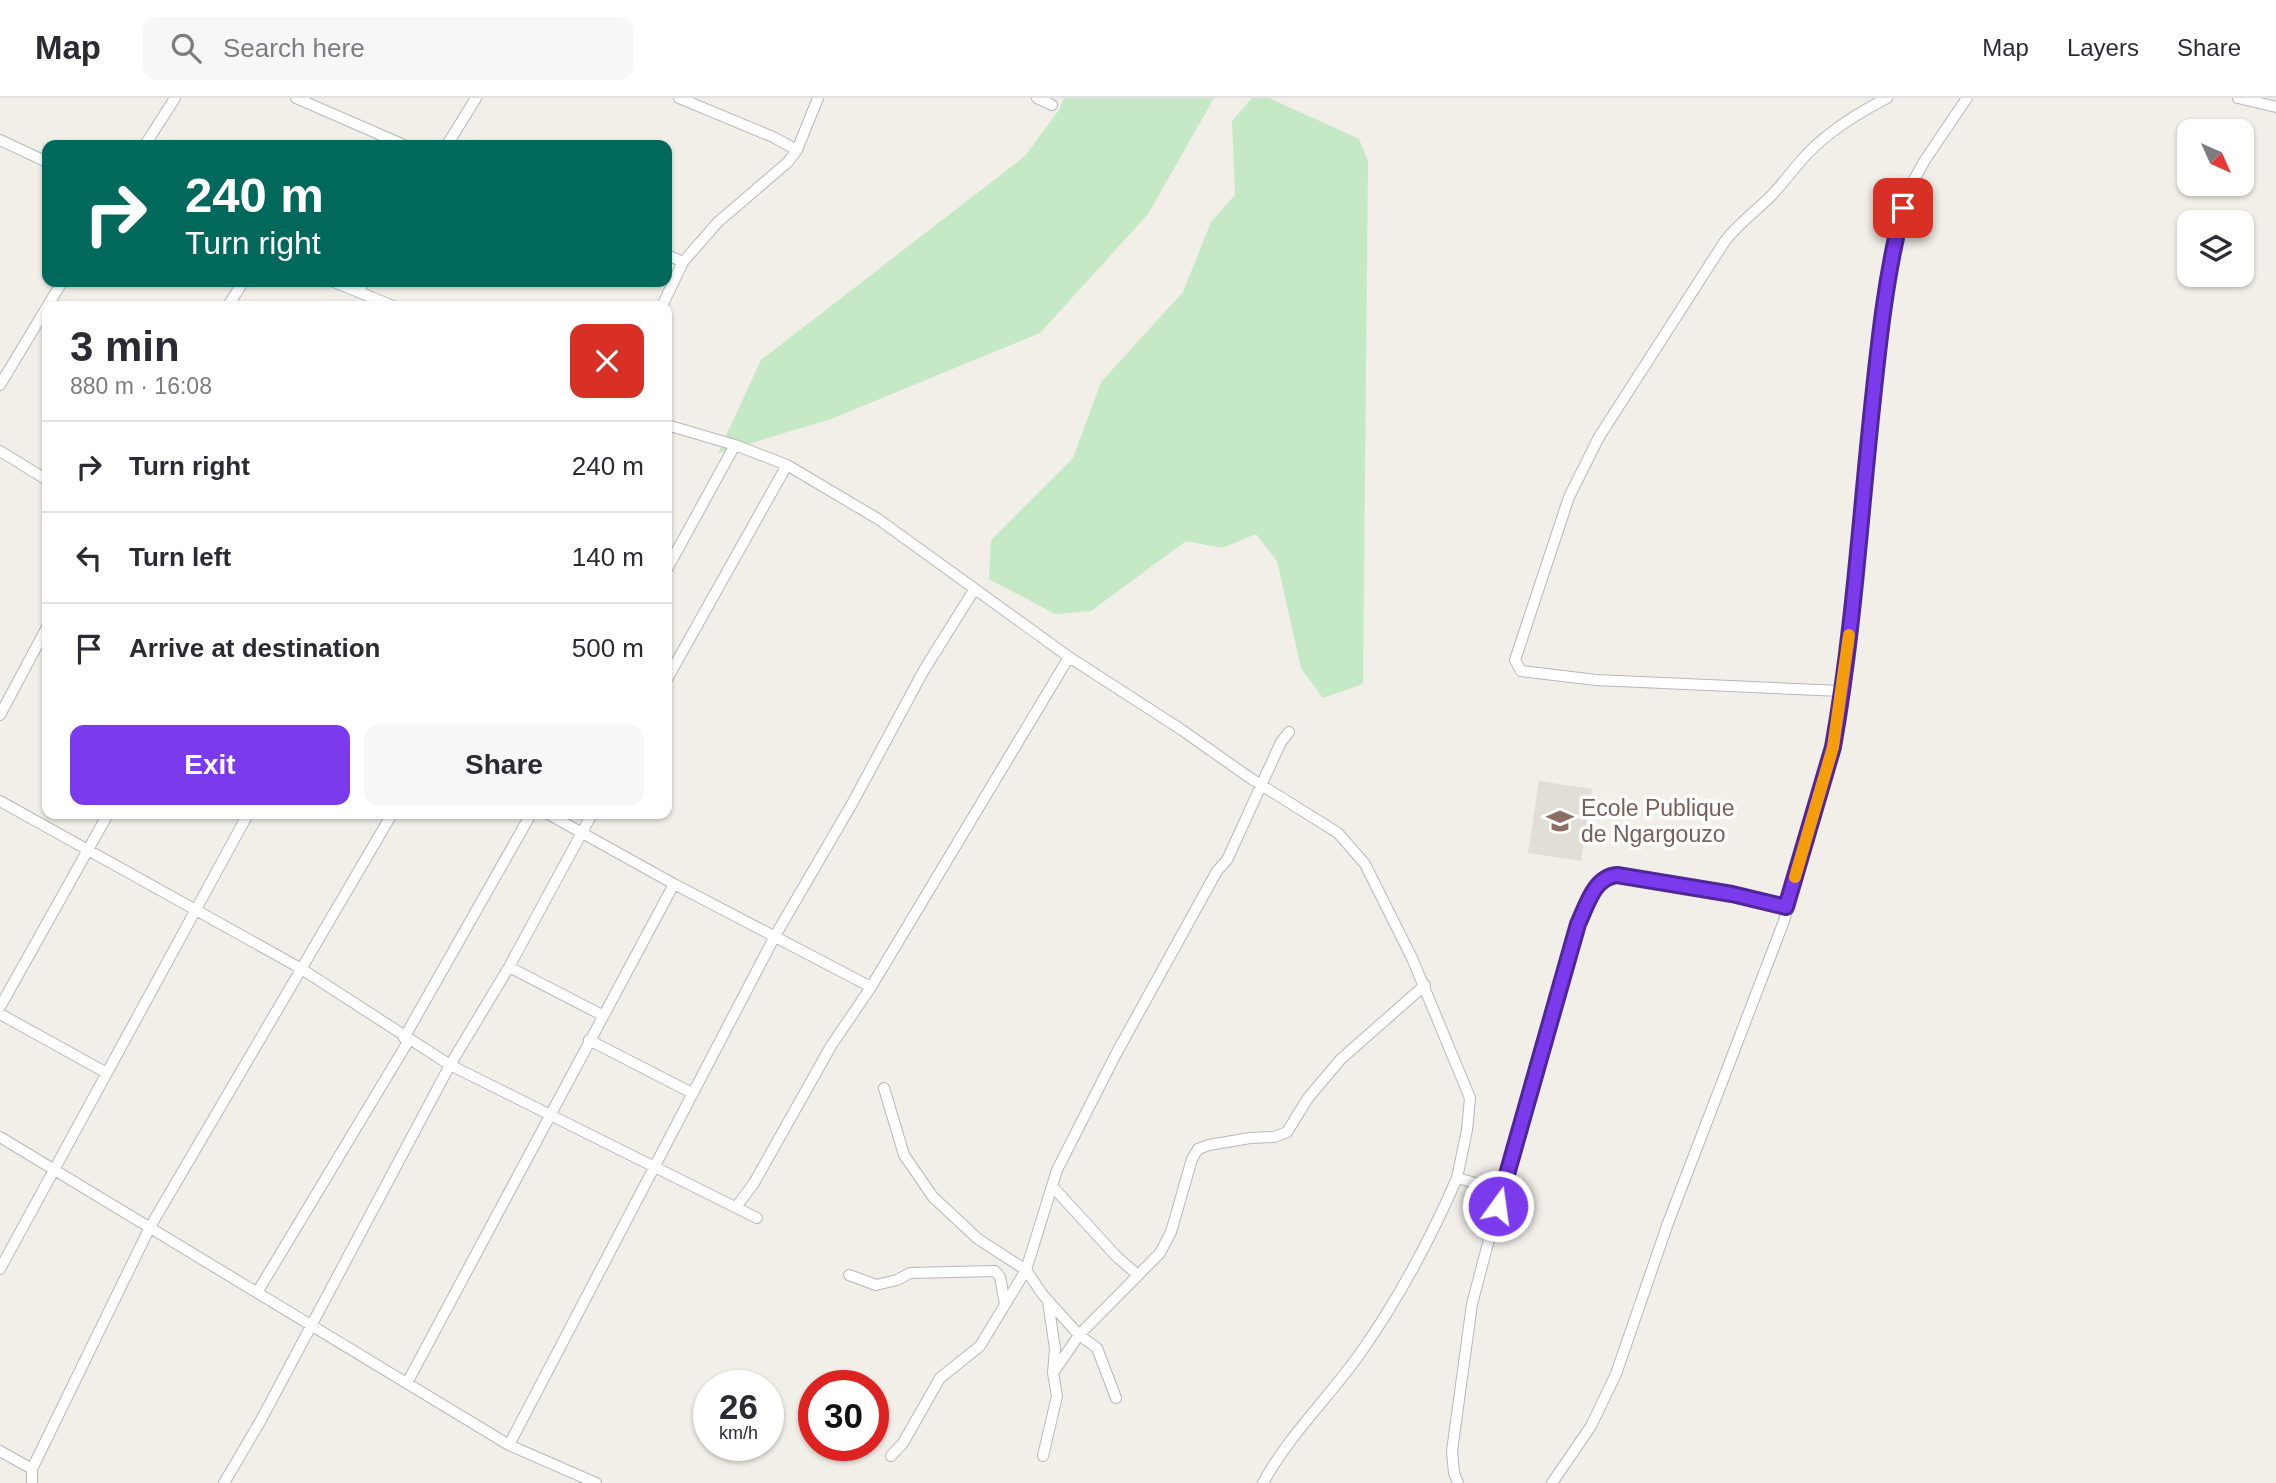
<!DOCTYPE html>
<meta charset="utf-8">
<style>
:root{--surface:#fff;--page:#f7f7f7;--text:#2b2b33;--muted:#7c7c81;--line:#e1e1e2;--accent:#7c3aed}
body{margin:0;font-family:Arial,sans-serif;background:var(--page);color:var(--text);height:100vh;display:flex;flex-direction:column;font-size:26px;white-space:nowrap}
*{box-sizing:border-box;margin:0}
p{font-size:23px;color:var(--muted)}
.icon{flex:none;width:38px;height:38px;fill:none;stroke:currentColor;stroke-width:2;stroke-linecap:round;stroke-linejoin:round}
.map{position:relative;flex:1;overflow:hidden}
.panel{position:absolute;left:42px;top:203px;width:630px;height:518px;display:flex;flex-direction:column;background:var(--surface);border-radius:14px;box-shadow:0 2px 5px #0004}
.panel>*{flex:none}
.top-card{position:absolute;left:42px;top:42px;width:630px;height:147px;border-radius:14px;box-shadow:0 2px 5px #0004;background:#00695c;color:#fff;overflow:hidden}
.needle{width:46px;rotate:135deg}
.fabs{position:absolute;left:2177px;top:21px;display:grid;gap:14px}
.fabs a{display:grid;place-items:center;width:77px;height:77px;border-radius:14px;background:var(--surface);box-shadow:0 2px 5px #0004;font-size:35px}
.speed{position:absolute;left:693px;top:1272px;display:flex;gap:14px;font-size:35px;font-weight:700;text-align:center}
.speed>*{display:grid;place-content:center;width:91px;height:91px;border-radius:50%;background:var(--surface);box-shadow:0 2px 5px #0004;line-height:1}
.speed small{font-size:18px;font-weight:400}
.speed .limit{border:10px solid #d22;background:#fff;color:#111}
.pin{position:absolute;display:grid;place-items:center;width:60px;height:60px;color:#fff;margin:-30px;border-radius:14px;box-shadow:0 4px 10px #0006}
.me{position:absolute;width:77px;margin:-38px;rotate:14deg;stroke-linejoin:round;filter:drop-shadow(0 0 5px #0008)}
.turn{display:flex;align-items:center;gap:24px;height:147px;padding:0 28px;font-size:32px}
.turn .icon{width:91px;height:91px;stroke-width:2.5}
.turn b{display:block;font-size:49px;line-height:60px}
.round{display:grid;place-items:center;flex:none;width:74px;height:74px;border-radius:14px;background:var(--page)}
.overview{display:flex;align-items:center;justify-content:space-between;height:119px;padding:0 28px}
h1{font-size:42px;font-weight:700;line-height:52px}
.cta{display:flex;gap:14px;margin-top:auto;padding:14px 28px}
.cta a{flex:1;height:80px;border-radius:14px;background:var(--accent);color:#fff;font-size:28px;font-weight:700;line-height:80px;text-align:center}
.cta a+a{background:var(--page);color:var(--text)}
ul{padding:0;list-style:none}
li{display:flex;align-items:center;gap:21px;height:91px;padding:0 28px;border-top:2px solid var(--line)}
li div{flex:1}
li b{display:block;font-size:26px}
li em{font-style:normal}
header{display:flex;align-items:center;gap:42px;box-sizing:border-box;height:98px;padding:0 35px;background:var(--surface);border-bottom:2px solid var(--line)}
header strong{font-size:33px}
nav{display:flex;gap:38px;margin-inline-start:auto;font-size:24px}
.search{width:490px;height:63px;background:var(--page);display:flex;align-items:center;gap:18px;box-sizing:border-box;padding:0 24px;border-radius:14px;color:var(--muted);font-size:26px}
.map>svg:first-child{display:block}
</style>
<header>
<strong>Map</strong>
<div class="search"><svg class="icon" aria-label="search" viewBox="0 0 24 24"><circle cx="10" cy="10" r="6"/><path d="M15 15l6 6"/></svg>Search here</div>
<nav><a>Map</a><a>Layers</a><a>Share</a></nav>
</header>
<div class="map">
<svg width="2276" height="1385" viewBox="0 0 2276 1385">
<rect width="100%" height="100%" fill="#f1efe8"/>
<path fill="#e1ded6" d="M 1539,683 L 1592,691 L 1581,763 L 1528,755 Z"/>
<path fill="#c5e8c5" d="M 1064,0 L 1214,0 L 1148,116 L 1040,235 L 831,321 L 718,355 L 761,262 L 1025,58 L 1059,12 Z
M 1252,0 L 1269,0 L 1359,41 L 1368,63 L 1363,586 L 1323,600 L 1301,570 L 1277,463 L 1256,436 L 1222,450 L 1186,443 L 1091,513 L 1055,516 L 989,481 L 991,442 L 1073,360 L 1101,284 L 1183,194 L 1211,124 L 1235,97 L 1232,23 Z"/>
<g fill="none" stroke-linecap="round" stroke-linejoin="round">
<defs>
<path id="minor" d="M 296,0 L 404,47
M 679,0 L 773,39 L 797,52
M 1037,0 L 1052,7
M 2238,0 L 2276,9
M 0,42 L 47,64
M 145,47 L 175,0
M 447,47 L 476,0
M 667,157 L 683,164
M 334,184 L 393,208
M 358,194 L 364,184
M 228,208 L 243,184
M 662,208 L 683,164 L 718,124 L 788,64 L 797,52 L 818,0
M 0,287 L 62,184
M 667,327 L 735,347 L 787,367 L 878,421 L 1069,559 L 1182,632 L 1250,680 L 1338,735 L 1365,766 L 1412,860 L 1470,1000 L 1467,1032 L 1457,1080
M 0,353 L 47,382
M 667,471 L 735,347
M 667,581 L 787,367
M 1841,593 L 1596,582 L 1521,573 L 1515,562 L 1569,399 L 1599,339 L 1725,143 C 1739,125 1756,113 1772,97 C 1784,84 1795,69 1807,56 C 1830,32 1858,15 1887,0
M 0,617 L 47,529
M 0,703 L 300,870 L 450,967 L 757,1120
M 548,716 L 674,786 L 871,889
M 509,869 L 602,917
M 0,909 L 108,716
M 0,916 L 105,974
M 404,940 L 531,716
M 589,942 L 692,995
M 884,990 L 904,1057 L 933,1099 L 978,1141 L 1026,1172 L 1043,1197 L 1079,1237 L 1097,1250 L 1116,1300
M 0,1039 L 509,1347 L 596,1385
M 1052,1088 L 1117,1159 L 1138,1177
M 736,1109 L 754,1085 L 831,948 L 871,889 L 1069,559
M 0,1171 L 248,716
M 849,1177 L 876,1187 L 897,1182 L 910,1175 L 995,1173 L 1000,1179 L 1005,1206
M 258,1193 L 409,942
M 1053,1275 L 1079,1237 L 1160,1155 L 1171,1134 L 1192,1061 L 1198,1051 L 1209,1047 L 1250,1040 L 1274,1039 L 1287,1034 L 1308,1000 L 1341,961 L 1425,887
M 407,1285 L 674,786
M 509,1347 L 775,838 L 853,704 L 924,572 L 974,492
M 0,1353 L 32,1371 L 150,1129 L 392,716
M 891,1358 L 903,1345 L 940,1280 L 980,1248 L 1026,1172 L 1057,1072 L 1116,956 L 1217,773 L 1227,762 L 1281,644 L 1289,634
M 1043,1358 L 1057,1298 L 1053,1275 L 1055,1251 L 1048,1203
M 32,1371 L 32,1385
M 224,1385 L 261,1322 L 450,967 L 509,869 L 592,716
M 1263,1385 C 1287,1340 1329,1299 1359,1257 C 1398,1202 1430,1142 1457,1080 L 1502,1092
M 1458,1385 L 1454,1375 L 1452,1353 L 1472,1206 L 1502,1092 L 1578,826 C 1587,807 1594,779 1617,777 L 1732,797 L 1786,809
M 1552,1385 L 1591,1328 L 1616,1276 L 1668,1125 L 1784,823 L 1833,649 L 1856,492 L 1880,237 L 1896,136 L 1910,89 L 1925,62 L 1967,0"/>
</defs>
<use href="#minor" stroke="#b5b8bc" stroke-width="12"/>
<use href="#minor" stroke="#fff" stroke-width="10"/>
</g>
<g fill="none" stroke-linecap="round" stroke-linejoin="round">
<defs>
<path id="route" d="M 1498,1108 L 1578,826 C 1587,807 1594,779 1617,777 L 1732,796 L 1786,809 L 1833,649 C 1853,537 1860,423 1872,310 C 1879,243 1886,175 1903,110"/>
</defs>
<use href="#route" stroke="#51269a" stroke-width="18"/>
<use href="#route" stroke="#7c3aed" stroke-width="12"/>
<path stroke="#f59e0b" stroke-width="12" d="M 1795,779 L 1833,649 L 1849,537"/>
</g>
<defs>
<symbol id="school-bare" viewBox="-9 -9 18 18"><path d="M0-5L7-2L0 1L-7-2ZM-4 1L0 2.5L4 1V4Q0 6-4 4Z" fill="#8d6e63" stroke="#fff" stroke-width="2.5" paint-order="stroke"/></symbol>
</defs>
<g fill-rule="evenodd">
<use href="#school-bare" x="1541" y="704" width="38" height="38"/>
</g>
<g text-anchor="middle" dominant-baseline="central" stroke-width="7" stroke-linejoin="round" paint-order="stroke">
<g font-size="23" fill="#785e54" stroke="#fff" text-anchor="start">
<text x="1581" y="710">Ecole Publique<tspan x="1581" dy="26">de Ngargouzo</tspan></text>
</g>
</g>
</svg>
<div class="fabs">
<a><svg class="needle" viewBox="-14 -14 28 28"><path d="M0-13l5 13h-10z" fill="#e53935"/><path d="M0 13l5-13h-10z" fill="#7c7c81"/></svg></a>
<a><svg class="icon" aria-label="layers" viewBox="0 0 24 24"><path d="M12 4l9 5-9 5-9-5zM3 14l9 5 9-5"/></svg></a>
</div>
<div class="speed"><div>26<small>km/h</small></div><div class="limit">30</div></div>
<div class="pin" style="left:1903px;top:110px;background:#d93025"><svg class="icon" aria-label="arrive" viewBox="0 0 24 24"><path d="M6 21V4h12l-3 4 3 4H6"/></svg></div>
<svg class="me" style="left:1498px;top:1108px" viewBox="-20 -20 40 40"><circle r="17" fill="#7c3aed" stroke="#fff" stroke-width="3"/><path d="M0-11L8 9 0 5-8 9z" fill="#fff"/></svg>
<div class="top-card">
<div class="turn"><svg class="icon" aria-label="right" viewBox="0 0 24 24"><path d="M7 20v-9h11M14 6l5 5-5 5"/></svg><div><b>240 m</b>Turn right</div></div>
</div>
<section class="panel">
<div class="overview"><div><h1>3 min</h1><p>880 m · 16:08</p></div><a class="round" style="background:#d93025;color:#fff"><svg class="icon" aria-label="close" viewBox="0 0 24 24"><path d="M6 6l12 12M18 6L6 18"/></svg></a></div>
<ul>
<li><svg class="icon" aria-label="right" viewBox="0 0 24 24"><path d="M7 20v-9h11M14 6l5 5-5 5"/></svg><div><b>Turn right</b></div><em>240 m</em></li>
<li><svg class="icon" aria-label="left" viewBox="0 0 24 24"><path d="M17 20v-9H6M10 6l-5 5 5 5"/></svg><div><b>Turn left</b></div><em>140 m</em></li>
<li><svg class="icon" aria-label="arrive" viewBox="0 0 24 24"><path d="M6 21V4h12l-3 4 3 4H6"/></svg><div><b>Arrive at destination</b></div><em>500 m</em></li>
</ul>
<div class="cta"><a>Exit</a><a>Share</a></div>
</section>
</div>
